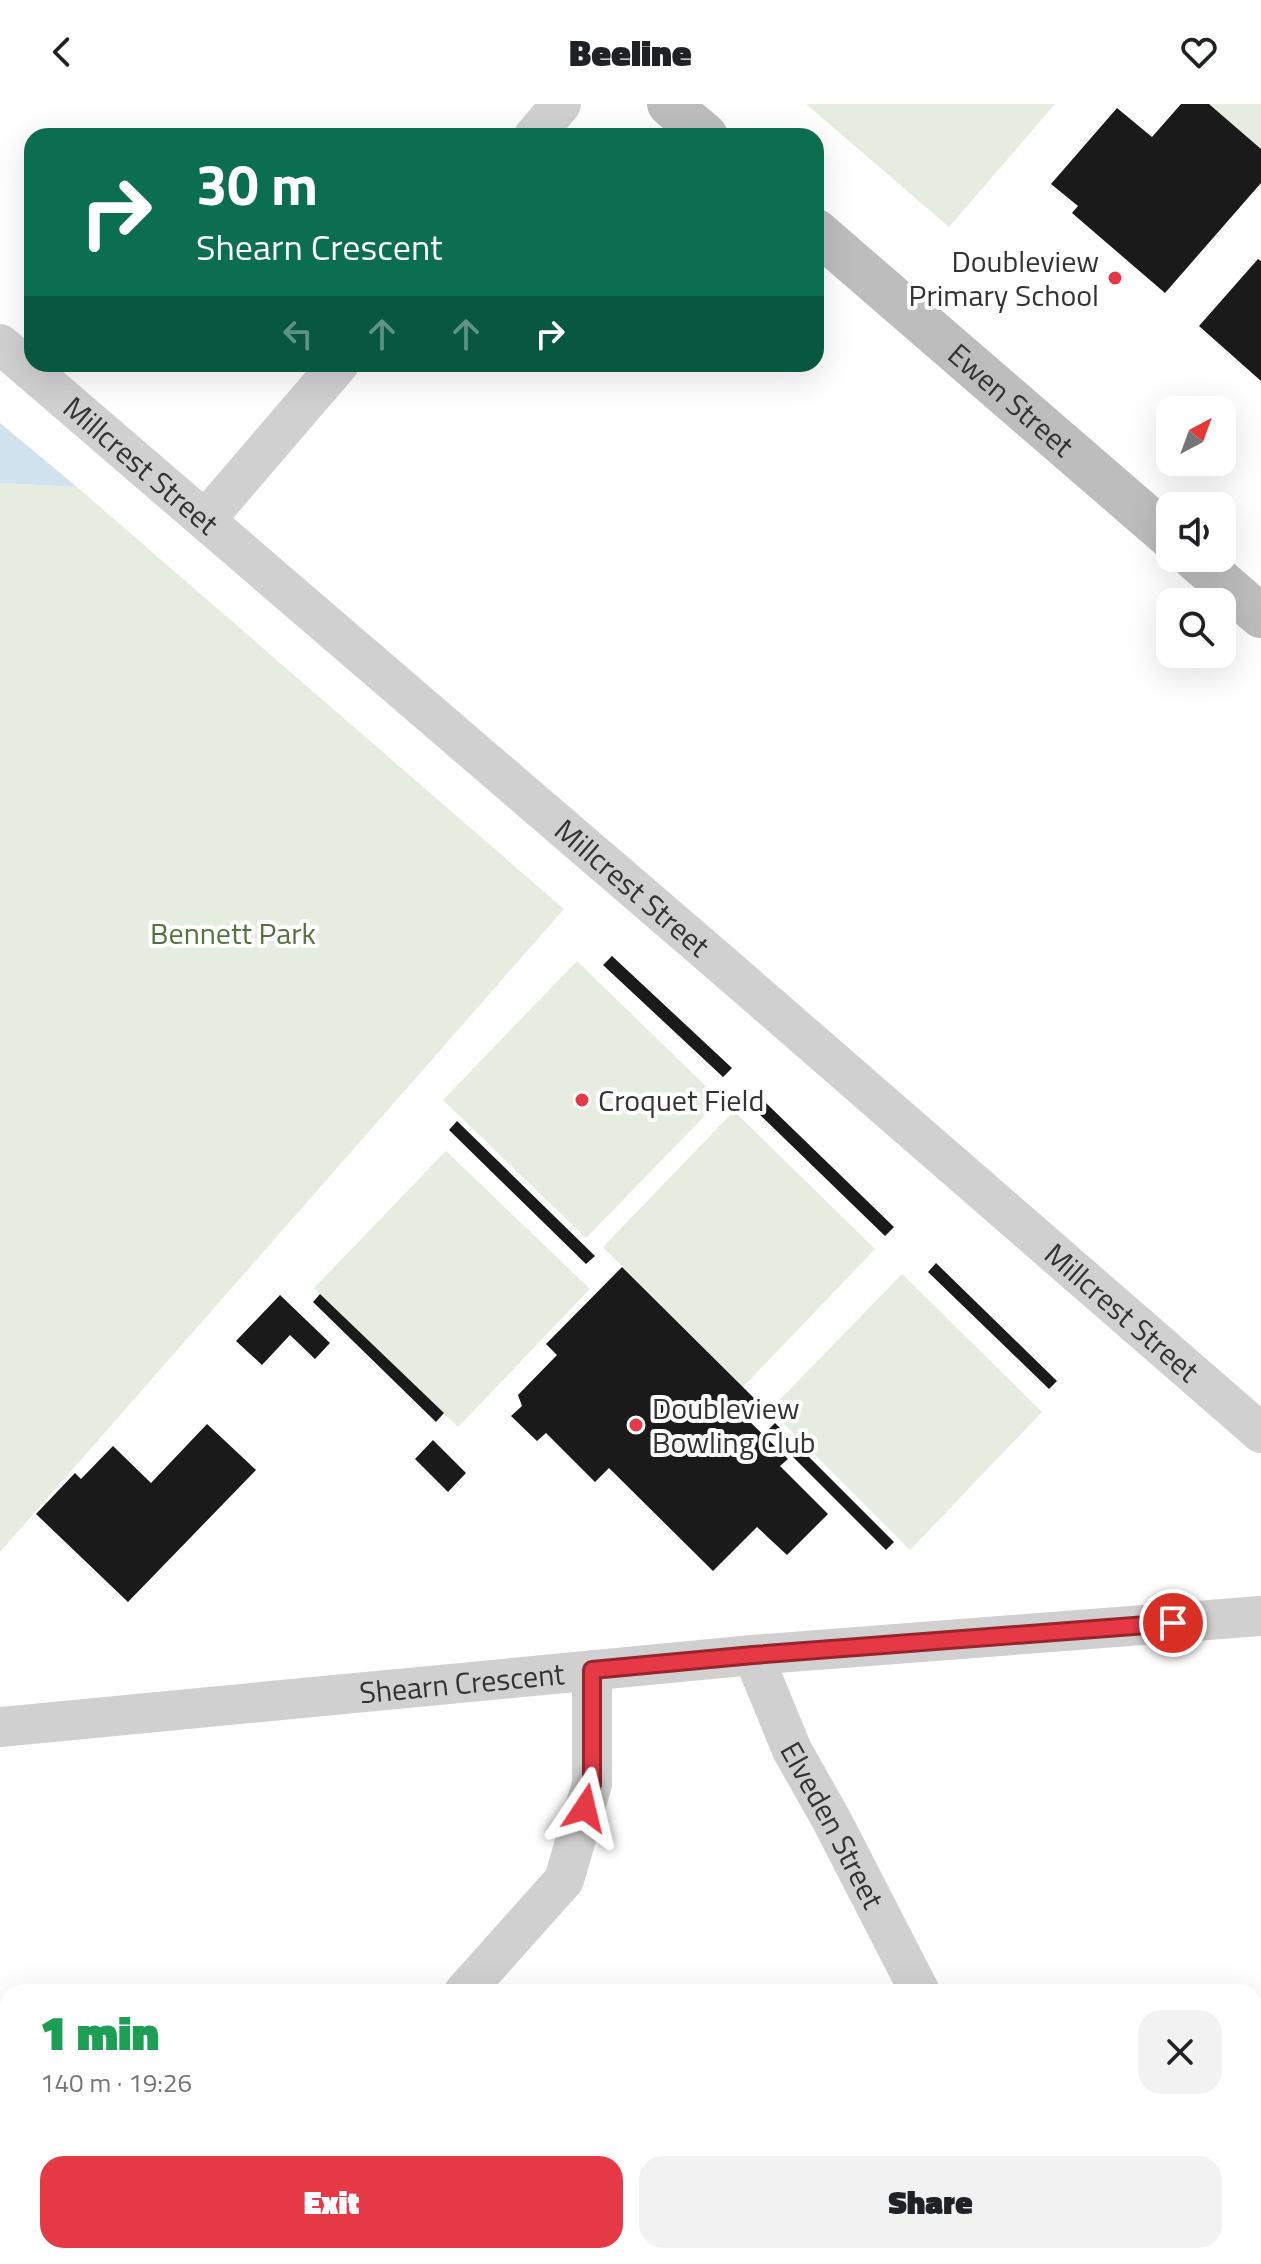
<!DOCTYPE html>
<meta charset="utf-8">
<style>
:root{--surface:#fff;--page:#f2f2f2;--text:#202124;--muted:#757577;--accent:#e63946}
body{margin:0;font-family:"Titillium Web",sans-serif;background:var(--page);color:var(--text);height:100vh;display:flex;flex-direction:column;font-size:30px;white-space:nowrap}
*{box-sizing:border-box;margin:0}
p{font-size:26px;color:var(--muted)}
.icon{flex:none;width:44px;height:44px;fill:none;stroke:currentColor;stroke-width:2;stroke-linecap:round;stroke-linejoin:round}
.map{position:relative;flex:1;overflow:hidden}
.side{position:absolute;left:0px;top:1880px;width:1262px;height:280px;display:flex;flex-direction:column;background:var(--surface);border-radius:24px 24px 0 0;box-shadow:0 8px 32px #0002}
.side>*{flex:none}
.guide{position:absolute;left:24px;top:24px;width:800px;height:244px;border-radius:24px;box-shadow:0 8px 32px #0002;background:#0b6e4f;color:#fff;overflow:hidden}
.needle{width:52px;rotate:41deg}
.tools{position:absolute;left:1156px;top:292px;display:grid;gap:16px}
.tools a{display:grid;place-items:center;width:80px;height:80px;border-radius:16px;background:var(--surface);box-shadow:0 8px 32px #0002;font-size:40px}
.pin{position:absolute;display:grid;place-items:center;width:68px;height:68px;color:#fff;margin:-34px;border:4px solid #fff;border-radius:50%;box-shadow:0 2px 8px #0007}
.me{position:absolute;width:88px;margin:-44px;rotate:10deg;stroke-linejoin:round;filter:drop-shadow(0 0 6px #0008)}
.turn{display:flex;align-items:center;gap:28px;height:168px;padding:0 40px;font-size:36px}
.turn .icon{width:104px;height:104px;stroke-width:2.5}
.turn b{display:block;font-size:56px;line-height:68px}
.lanes{display:flex;align-items:center;height:76px;padding:0 40px;background:#0003;justify-content:center;gap:40px;direction:ltr}
.lanes .off{opacity:.35}
.round{display:grid;place-items:center;flex:none;width:84px;height:84px;border-radius:24px;background:var(--page)}
.overview{display:flex;align-items:center;justify-content:space-between;height:136px;padding:0 40px}
h1{font-size:48px;font-weight:800;line-height:60px;color:#1e9e55}
.action{display:flex;gap:16px;margin-top:auto;padding:16px 40px}
.action a{flex:1;height:92px;border-radius:24px;background:var(--accent);color:#fff;font-size:32px;font-weight:800;line-height:92px;text-align:center}
.action a+a{background:var(--page);color:var(--text)}
header{display:flex;justify-content:space-between;align-items:center;height:104px;padding:0 40px;background:var(--surface);font-size:36px;font-weight:800}
.map>svg:first-child{display:block}
</style>
<header><svg class="icon" aria-label="back" viewBox="0 0 24 24"><path d="M15 5l-7 7 7 7"/></svg>Beeline<svg class="icon" aria-label="heart" viewBox="0 0 24 24"><path d="M12 20l-8-8c-3-5 5-10 8-4 3-6 11-1 8 4z"/></svg></header>
<div class="map">
<svg width="1261" height="2160" viewBox="0 0 1261 2160">
<rect width="100%" height="100%" fill="#fff"/>
<path fill="#e6ecdf" d="M 806,0 L 1055,0 L 949,123 Z
M 1209,0 L 1261,0 L 1261,45 Z
M 0,379 L 77,383 L 564,805 L 0,1448 Z
M 577,857 L 720,996 L 586,1134 L 443,996 Z
M 734,1007 L 875,1145 L 743,1283 L 603,1143 Z
M 446,1047 L 590,1185 L 458,1323 L 314,1184 Z
M 902,1170 L 1042,1308 L 910,1446 L 770,1306 Z"/>
<path fill="#cfe2ee" d="M 0,319 L 77,383 L 0,379 Z"/>
<path fill="#1a1a1a" d="M 1181,0 L 1209,0 L 1261,45 L 1261,79 L 1165,189 L 1072,109 L 1078,102 L 1051,80 L 1117,4 L 1152,33 Z
M 1258,155 L 1261,157 L 1261,277 L 1199,222 Z
M 612,852 L 732,964 L 723,973 L 603,861 Z
M 766,999 L 894,1123 L 885,1132 L 757,1008 Z
M 457,1017 L 595,1152 L 586,1160 L 449,1026 Z
M 936,1159 L 1057,1277 L 1049,1285 L 928,1168 Z
M 622,1163 L 758,1298 L 744,1312 L 788,1355 L 780,1362 L 828,1410 L 787,1451 L 757,1423 L 713,1467 L 609,1364 L 595,1378 L 546,1329 L 537,1337 L 511,1312 L 522,1302 L 518,1291 L 557,1251 L 546,1240 Z
M 320,1190 L 444,1309 L 436,1318 L 313,1198 Z
M 280,1191 L 330,1239 L 315,1255 L 290,1231 L 262,1261 L 236,1237 Z
M 775,1319 L 894,1438 L 886,1446 L 767,1327 Z
M 207,1320 L 256,1366 L 128,1498 L 36,1410 L 75,1369 L 81,1375 L 113,1342 L 151,1379 Z
M 433,1336 L 466,1369 L 448,1388 L 415,1355 Z"/>
<g fill="none" stroke-linecap="round" stroke-linejoin="round">
<g stroke="#d0d0d0" stroke-width="40">
<path d="M 534,32 L 561,0"/>
<path id="s1" d="M 0,240 L 718,857 L 1261,1329"/>
<path d="M 206,415 L 339,260"/>
<path id="s2" d="M 753,1551 L 792,1646 L 831,1715 L 920,1888"/>
<path id="s3" d="M 0,1623 L 753,1551 L 1261,1512"/>
<path d="M 464,1888 L 564,1776 L 592,1680 L 592,1566"/>
<path d="M 1254,2065 L 1261,2065"/>
<path d="M 222,2160 L 229,2152"/>
<path d="M 968,2160 L 975,2152"/>
</g>
<g stroke="#bdbdbd" stroke-width="44">
<path d="M 669,0 L 706,32"/>
<path id="s4" d="M 816,127 L 1170,433"/>
<path d="M 1194,454 L 1261,512"/>
</g>
</g>
<g fill="none" stroke-linecap="round" stroke-linejoin="round">
<defs>
<path id="route" d="M 585,1704 L 592,1680 L 592,1566 L 753,1551 L 1173,1519"/>
</defs>
<use href="#route" stroke="#96252e" stroke-width="20"/>
<use href="#route" stroke="#e63946" stroke-width="14"/>
</g>
<g fill="#e63946" stroke="#fff" stroke-width="3">
<circle cx="1115" cy="174" r="8"/>
<circle cx="582" cy="996" r="8"/>
<circle cx="636" cy="1321" r="8"/>
</g>
<g text-anchor="middle" dominant-baseline="central" stroke-width="8" stroke-linejoin="round" paint-order="stroke">
<g font-size="30" fill="#333" stroke="#fff" text-anchor="start">
<text x="1099" y="157" text-anchor="end">Doubleview<tspan x="1099" dy="34">Primary School</tspan></text>
<text x="598" y="996">Croquet Field</text>
<text x="652" y="1304">Doubleview<tspan x="652" dy="34">Bowling Club</tspan></text>
</g>
<g font-size="30" fill="#333" stroke="#fff">
<text stroke="none"><textPath href="#s4" startOffset="258">Ewen Street</textPath></text>
<text stroke="none"><textPath href="#s1" startOffset="186">Millcrest Street</textPath></text>
<text stroke="none"><textPath href="#s1" startOffset="834">Millcrest Street</textPath></text>
<text stroke="none"><textPath href="#s1" startOffset="1482">Millcrest Street</textPath></text>
<text stroke="none"><textPath href="#s3" startOffset="464">Shearn Crescent</textPath></text>
<text stroke="none"><textPath href="#s2" startOffset="188">Elveden Street</textPath></text>
</g>
<g font-size="30" fill="#56703f" stroke="#fff">
<text x="233" y="829">Bennett Park</text>
</g>
</g>
</svg>
<div class="tools">
<a><svg class="needle" viewBox="-14 -14 28 28"><path d="M0-13l5 13h-10z" fill="#e53935"/><path d="M0 13l5-13h-10z" fill="#757577"/></svg></a>
<a><svg class="icon" aria-label="sound" viewBox="0 0 24 24"><path d="M4 9h4l5-4v14l-5-4H4zM17 9q2 3 0 6"/></svg></a>
<a><svg class="icon" aria-label="search" viewBox="0 0 24 24"><circle cx="10" cy="10" r="6"/><path d="M15 15l6 6"/></svg></a>
</div>
<div class="pin" style="left:1173px;top:1519px;background:#d93025"><svg class="icon" aria-label="arrive" viewBox="0 0 24 24"><path d="M6 21V4h12l-3 4 3 4H6"/></svg></div>
<svg class="me" style="left:585px;top:1704px" viewBox="-20 -20 40 40"><path d="M0-17L14 15 0 8-14 15z" fill="#e63946" stroke="#fff" stroke-width="4"/></svg>
<div class="guide">
<div class="turn"><svg class="icon" aria-label="right" viewBox="0 0 24 24"><path d="M7 20v-9h11M14 6l5 5-5 5"/></svg><div><b>30 m</b>Shearn Crescent</div></div>
<div class="lanes"><svg class="icon off" aria-label="left" viewBox="0 0 24 24"><path d="M17 20v-9H6M10 6l-5 5 5 5"/></svg><svg class="icon off" aria-label="ahead" viewBox="0 0 24 24"><path d="M12 20V5M6 11l6-6 6 6"/></svg><svg class="icon off" aria-label="ahead" viewBox="0 0 24 24"><path d="M12 20V5M6 11l6-6 6 6"/></svg><svg class="icon" aria-label="right" viewBox="0 0 24 24"><path d="M7 20v-9h11M14 6l5 5-5 5"/></svg></div>
</div>
<section class="side">
<div class="overview"><div><h1>1 min</h1><p>140 m · 19:26</p></div><a class="round"><svg class="icon" aria-label="close" viewBox="0 0 24 24"><path d="M6 6l12 12M18 6L6 18"/></svg></a></div>
<div class="action"><a>Exit</a><a>Share</a></div>
</section>
</div>
